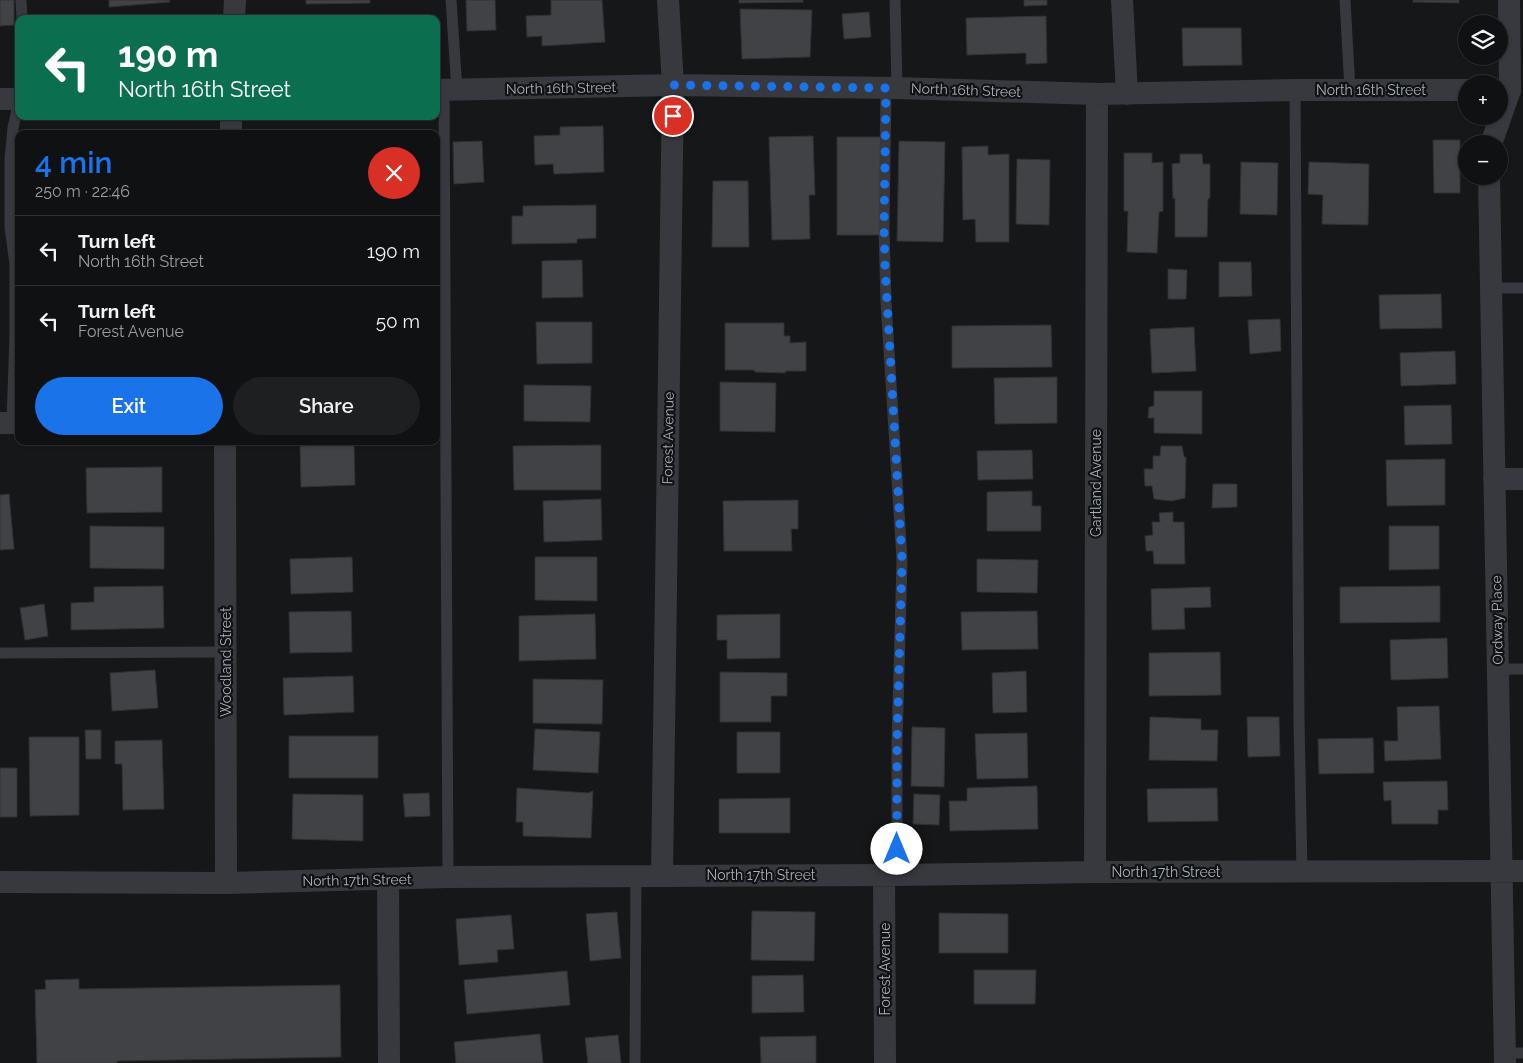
<!DOCTYPE html>
<meta charset="utf-8">
<style>
:root{--surface:#101113;--page:#1e1f21;--text:#f1f3f6;--muted:#9c9da0;--line:#303133;--accent:#1a73e8}
body{margin:0;font-family:Raleway,sans-serif;background:var(--page);color:var(--text);height:100vh;display:flex;flex-direction:column;font-size:19px;white-space:nowrap}
*{box-sizing:border-box;margin:0}
p{font-size:16px;color:var(--muted)}
.icon{flex:none;width:28px;height:28px;fill:none;stroke:currentColor;stroke-width:2;stroke-linecap:round;stroke-linejoin:round}
.map{position:relative;flex:1;overflow:hidden}
.details{position:absolute;left:15px;top:130px;width:425px;height:315px;display:flex;flex-direction:column;background:var(--surface);border-radius:10px;box-shadow:0 1px 4px #0004,0 0 0 1px var(--line)}
.details>*{flex:none}
.top-card{position:absolute;left:15px;top:15px;width:425px;height:105px;border-radius:10px;box-shadow:0 1px 4px #0004,0 0 0 1px var(--line);background:#0b6e4f;color:#fff;overflow:hidden}
.controls{position:absolute;left:1458px;top:15px;display:grid;gap:10px}
.controls a{display:grid;place-items:center;width:50px;height:50px;border-radius:50%;background:var(--surface);box-shadow:0 1px 4px #0004,0 0 0 1px var(--line);font-size:25px}
.pin{position:absolute;display:grid;place-items:center;width:42px;height:42px;color:#fff;margin:-21px;border:2px solid #fff;border-radius:50%;box-shadow:0 1px 5px #0007}
.me{position:absolute;width:55px;margin:-28px;rotate:0deg;stroke-linejoin:round;filter:drop-shadow(0 0 4px #0008)}
.turn{display:flex;align-items:center;gap:18px;height:105px;padding:0 20px;font-size:22px}
.turn .icon{width:65px;height:65px;stroke-width:2.5}
.turn b{display:block;font-size:35px;line-height:42px}
.round{display:grid;place-items:center;flex:none;width:52px;height:52px;border-radius:26px;background:var(--page)}
.summary{display:flex;align-items:center;justify-content:space-between;height:85px;padding:0 20px}
h1{font-size:30px;font-weight:600;line-height:38px;color:var(--accent)}
.cta{display:flex;gap:10px;margin-top:auto;padding:10px 20px}
.cta a{flex:1;height:58px;border-radius:30px;background:var(--accent);color:#fff;font-size:20px;font-weight:600;line-height:58px;text-align:center}
.cta a+a{background:var(--page);color:var(--text)}
ul{padding:0;list-style:none}
li{display:flex;align-items:center;gap:15px;height:70px;padding:0 20px;border-top:1px solid var(--line)}
li div{flex:1}
li b{display:block;font-size:19px}
li em{font-style:normal}
.map>svg:first-child{display:block}
</style>
<div class="map">
<svg width="1523" height="1063" viewBox="0 0 1523 1063">
<rect width="100%" height="100%" fill="#161719"/>
<path fill="#404246" stroke="#303135" d="M 0,0 L 14,0 L 14,25 L 0,26 Z
M 109,0 L 169,0 L 170,2 L 109,7 Z
M 306,0 L 370,0 L 370,3 L 306,4 Z
M 466,0 L 495,0 L 496,30 L 467,31 Z
M 551,0 L 602,0 L 605,42 L 542,46 L 542,36 L 527,37 L 526,16 L 551,15 Z
M 739,0 L 803,0 L 803,2 L 739,3 Z
M 1024,0 L 1047,0 L 1047,5 L 1024,6 Z
M 1413,0 L 1459,0 L 1459,3 L 1413,2 Z
M 740,9 L 812,10 L 810,57 L 742,59 Z
M 869,12 L 871,37 L 844,39 L 842,14 Z
M 1046,16 L 1047,63 L 1026,64 L 1026,53 L 967,55 L 966,18 Z
M 1182,28 L 1241,28 L 1242,65 L 1183,66 Z
M 603,126 L 604,172 L 554,174 L 553,164 L 535,165 L 534,136 L 560,135 L 560,127 Z
M 122,132 L 197,133 L 197,134 L 122,134 Z
M 813,136 L 815,195 L 809,195 L 810,239 L 772,240 L 769,137 Z
M 837,137 L 881,137 L 882,235 L 837,235 Z
M 1433,140 L 1460,140 L 1460,193 L 1434,193 Z
M 482,141 L 484,182 L 454,184 L 453,142 Z
M 899,141 L 945,142 L 943,242 L 897,241 Z
M 436,146 L 438,252 L 436,252 Z
M 988,146 L 988,155 L 1009,154 L 1009,242 L 976,242 L 975,219 L 963,220 L 962,147 Z
M 1124,153 L 1152,153 L 1152,163 L 1163,162 L 1163,211 L 1159,212 L 1157,253 L 1127,252 L 1128,211 L 1124,211 Z
M 1180,154 L 1202,154 L 1203,164 L 1210,164 L 1210,198 L 1208,199 L 1207,237 L 1175,237 L 1175,198 L 1173,199 L 1172,164 L 1180,163 Z
M 1017,159 L 1050,160 L 1049,225 L 1016,224 Z
M 1241,162 L 1278,163 L 1277,215 L 1240,214 Z
M 1309,162 L 1369,164 L 1368,225 L 1322,224 L 1323,195 L 1308,194 Z
M 713,181 L 748,181 L 749,247 L 712,247 Z
M 596,205 L 596,238 L 577,239 L 577,243 L 512,244 L 512,216 L 523,216 L 523,206 Z
M 582,260 L 583,297 L 542,298 L 542,261 Z
M 1219,262 L 1251,262 L 1252,296 L 1219,297 Z
M 1168,269 L 1187,270 L 1186,299 L 1168,299 Z
M 1441,294 L 1442,328 L 1380,329 L 1379,295 Z
M 1280,319 L 1281,351 L 1250,354 L 1248,320 Z
M 536,322 L 592,322 L 592,363 L 537,364 Z
M 725,323 L 784,323 L 784,336 L 790,336 L 790,343 L 806,342 L 806,371 L 786,371 L 785,373 L 755,372 L 754,370 L 725,370 Z
M 1051,325 L 1052,367 L 952,368 L 952,326 Z
M 1194,327 L 1196,371 L 1152,373 L 1150,329 Z
M 1455,351 L 1456,384 L 1401,386 L 1400,353 Z
M 1057,377 L 1057,423 L 995,424 L 994,378 Z
M 720,382 L 776,383 L 775,432 L 720,431 Z
M 524,385 L 591,386 L 590,422 L 524,421 Z
M 1154,391 L 1202,391 L 1202,434 L 1154,433 L 1154,418 L 1148,418 L 1149,407 L 1154,406 Z
M 1451,405 L 1452,444 L 1405,445 L 1404,406 Z
M 354,444 L 355,485 L 301,487 L 300,446 Z
M 601,445 L 601,490 L 514,490 L 513,446 Z
M 1161,446 L 1182,446 L 1184,457 L 1186,457 L 1185,498 L 1172,501 L 1154,499 L 1152,486 L 1145,486 L 1144,469 L 1153,469 L 1153,456 L 1160,456 Z
M 1032,450 L 1033,479 L 978,480 L 977,451 Z
M 1445,459 L 1445,505 L 1387,506 L 1386,460 Z
M 162,467 L 162,512 L 87,513 L 86,468 Z
M 1213,484 L 1237,484 L 1237,507 L 1212,508 Z
M 1032,491 L 1032,506 L 1041,506 L 1041,531 L 987,531 L 987,492 Z
M 9,494 L 14,549 L 0,550 L 0,495 Z
M 601,499 L 602,540 L 544,542 L 543,501 Z
M 798,500 L 798,529 L 791,529 L 792,551 L 724,551 L 723,501 Z
M 1173,512 L 1173,522 L 1184,522 L 1185,564 L 1154,564 L 1153,551 L 1146,551 L 1145,536 L 1153,535 L 1152,522 L 1160,522 L 1159,513 Z
M 90,526 L 164,527 L 164,569 L 90,568 Z
M 1389,526 L 1439,526 L 1439,569 L 1389,570 Z
M 352,557 L 353,592 L 291,594 L 290,559 Z
M 535,557 L 597,557 L 597,601 L 535,600 Z
M 977,559 L 1038,560 L 1037,593 L 977,592 Z
M 163,586 L 164,628 L 71,630 L 71,603 L 94,602 L 94,587 Z
M 1440,586 L 1440,622 L 1340,623 L 1340,587 Z
M 1210,587 L 1211,607 L 1184,608 L 1185,629 L 1152,630 L 1151,589 Z
M 44,604 L 48,636 L 25,640 L 20,608 Z
M 351,611 L 352,652 L 290,653 L 289,612 Z
M 1037,611 L 1038,649 L 962,650 L 961,612 Z
M 595,614 L 596,659 L 519,661 L 519,616 Z
M 780,614 L 780,658 L 727,659 L 727,640 L 717,640 L 717,615 Z
M 1447,638 L 1448,678 L 1391,680 L 1390,640 Z
M 1220,652 L 1221,695 L 1149,696 L 1149,653 Z
M 155,670 L 158,708 L 112,711 L 110,673 Z
M 1026,671 L 1027,712 L 993,713 L 992,673 Z
M 720,672 L 787,673 L 787,696 L 771,696 L 771,722 L 720,722 Z
M 353,676 L 354,712 L 284,715 L 283,678 Z
M 533,679 L 603,680 L 602,724 L 533,723 Z
M 1439,706 L 1441,759 L 1385,761 L 1384,741 L 1398,741 L 1397,707 Z
M 1150,717 L 1201,719 L 1201,730 L 1218,730 L 1217,761 L 1149,760 Z
M 1247,717 L 1279,717 L 1280,756 L 1248,757 Z
M 912,727 L 945,728 L 944,787 L 911,786 Z
M 535,729 L 600,732 L 598,773 L 533,770 Z
M 85,730 L 101,730 L 101,759 L 86,759 Z
M 737,732 L 780,732 L 780,773 L 737,773 Z
M 1027,733 L 1028,778 L 977,779 L 975,734 Z
M 289,736 L 378,736 L 378,778 L 289,778 Z
M 29,737 L 79,737 L 79,815 L 30,816 Z
M 1373,738 L 1374,773 L 1319,774 L 1318,739 Z
M 162,740 L 164,809 L 123,810 L 122,764 L 115,764 L 115,741 Z
M 0,768 L 17,768 L 17,817 L 0,817 Z
M 1447,781 L 1448,810 L 1438,810 L 1438,824 L 1392,824 L 1391,800 L 1384,801 L 1383,782 Z
M 1037,786 L 1038,829 L 950,831 L 949,801 L 967,801 L 967,788 Z
M 517,788 L 588,793 L 593,791 L 591,838 L 523,836 L 523,822 L 516,822 Z
M 1217,788 L 1218,821 L 1148,822 L 1147,789 Z
M 429,793 L 430,816 L 405,817 L 403,794 Z
M 293,794 L 363,795 L 363,841 L 292,839 Z
M 914,794 L 940,795 L 939,825 L 913,824 Z
M 790,798 L 790,833 L 719,833 L 719,799 Z
M 752,911 L 815,912 L 814,961 L 751,960 Z
M 617,912 L 621,958 L 590,961 L 586,914 Z
M 939,913 L 1008,914 L 1008,953 L 939,953 Z
M 511,915 L 514,949 L 497,950 L 498,962 L 459,965 L 456,919 Z
M 974,970 L 1036,970 L 1035,1004 L 974,1004 Z
M 567,971 L 570,1005 L 467,1014 L 464,980 Z
M 803,975 L 804,1012 L 752,1013 L 752,976 Z
M 79,979 L 79,989 L 340,985 L 341,1057 L 117,1061 L 117,1063 L 37,1063 L 35,990 L 46,989 L 45,980 Z
M 540,1034 L 543,1063 L 456,1063 L 454,1042 Z
M 618,1035 L 621,1063 L 588,1063 L 585,1038 Z
M 816,1036 L 816,1063 L 761,1063 L 760,1037 Z"/>
<g fill="none" stroke-linecap="round" stroke-linejoin="round">
<path stroke="#37393e" stroke-width="11" d="M 21,0 L 22,19
M 451,0 L 457,90
M 895,0 L 897,88
M 1345,0 L 1350,90
M 886,88 L 884,229 L 886,302 L 902,560 L 897,743 L 897,875
M 444,90 L 448,877
M 1295,90 L 1299,720 L 1302,872
M 1492,288 L 1523,288
M 12,422 L 15,335 L 15,264 L 10,227 L 10,159 L 13,128 L 19,100
M 0,653 L 226,652
M 1498,669 L 1523,669
M 1505,1053 L 1523,1053
M 635,1063 L 636,876"/>
<path stroke="#37393e" stroke-width="22" d="M 1122,0 L 1127,94
M 234,19 L 235,0
M 436,90 L 673,85 L 897,88 L 1097,94 L 1295,90 L 1466,90
M 0,99 L 19,99
M 231,134 L 231,116
M 1491,144 L 1510,90 L 1509,0
M 1489,176 L 1505,1063
M 0,423 L 19,423
M 225,441 L 226,883
M 1494,479 L 1523,479
M 1095,872 L 1097,94
M 884,875 L 885,1063
M 662,876 L 673,85 L 668,0
M 388,879 L 389,1063
M 0,882 L 226,883 L 448,877 L 897,875 L 1095,872 L 1523,871"/>
</g>
<g fill="none" stroke-linecap="round" stroke-linejoin="round">
<path stroke="#1a73e8" stroke-width="9" stroke-dasharray="0 16.2" d="M 673,116 L 673,85 L 886,88 L 884,229 L 885,266 L 902,560 L 897,743 L 897,849"/>
</g>
<g text-anchor="middle" dominant-baseline="central" stroke-width="4.5" stroke-linejoin="round" paint-order="stroke">
<g font-size="14" fill="#a7afba" stroke="#111214">
<text transform="translate(561 88) rotate(-1)">North 16th Street</text>
<text transform="translate(966 90) rotate(2)">North 16th Street</text>
<text x="1371" y="90">North 16th Street</text>
<text transform="translate(668 438) rotate(-89)">Forest Avenue</text>
<text transform="translate(1096 483) rotate(-90)">Gartland Avenue</text>
<text transform="translate(1497 620) rotate(-91)">Ordway Place</text>
<text transform="translate(226 662) rotate(-90)">Woodland Street</text>
<text x="1166" y="872">North 17th Street</text>
<text x="761" y="875">North 17th Street</text>
<text transform="translate(357 880) rotate(-1)">North 17th Street</text>
<text transform="translate(885 969) rotate(-90)">Forest Avenue</text>
</g>
</g>
</svg>
<div class="controls">
<a><svg class="icon" aria-label="layers" viewBox="0 0 24 24"><path d="M12 4l9 5-9 5-9-5zM3 14l9 5 9-5"/></svg></a>
<a>+</a>
<a>−</a>
</div>
<div class="pin" style="left:673px;top:116px;background:#d93025"><svg class="icon" aria-label="arrive" viewBox="0 0 24 24"><path d="M6 21V4h12l-3 4 3 4H6"/></svg></div>
<svg class="me" style="left:897px;top:849px" viewBox="-20 -20 40 40"><circle r="19" fill="#fff"/><path d="M0-13L10 11 0 6-10 11z" fill="#1a73e8"/></svg>
<div class="top-card">
<div class="turn"><svg class="icon" aria-label="left" viewBox="0 0 24 24"><path d="M17 20v-9H6M10 6l-5 5 5 5"/></svg><div><b>190 m</b>North 16th Street</div></div>
</div>
<section class="details">
<div class="summary"><div><h1>4 min</h1><p>250 m · 22:46</p></div><a class="round" style="background:#d93025;color:#fff"><svg class="icon" aria-label="close" viewBox="0 0 24 24"><path d="M6 6l12 12M18 6L6 18"/></svg></a></div>
<ul>
<li><svg class="icon" aria-label="left" viewBox="0 0 24 24"><path d="M17 20v-9H6M10 6l-5 5 5 5"/></svg><div><b>Turn left</b><p>North 16th Street</p></div><em>190 m</em></li>
<li><svg class="icon" aria-label="left" viewBox="0 0 24 24"><path d="M17 20v-9H6M10 6l-5 5 5 5"/></svg><div><b>Turn left</b><p>Forest Avenue</p></div><em>50 m</em></li>
</ul>
<div class="cta"><a>Exit</a><a>Share</a></div>
</section>
</div>
